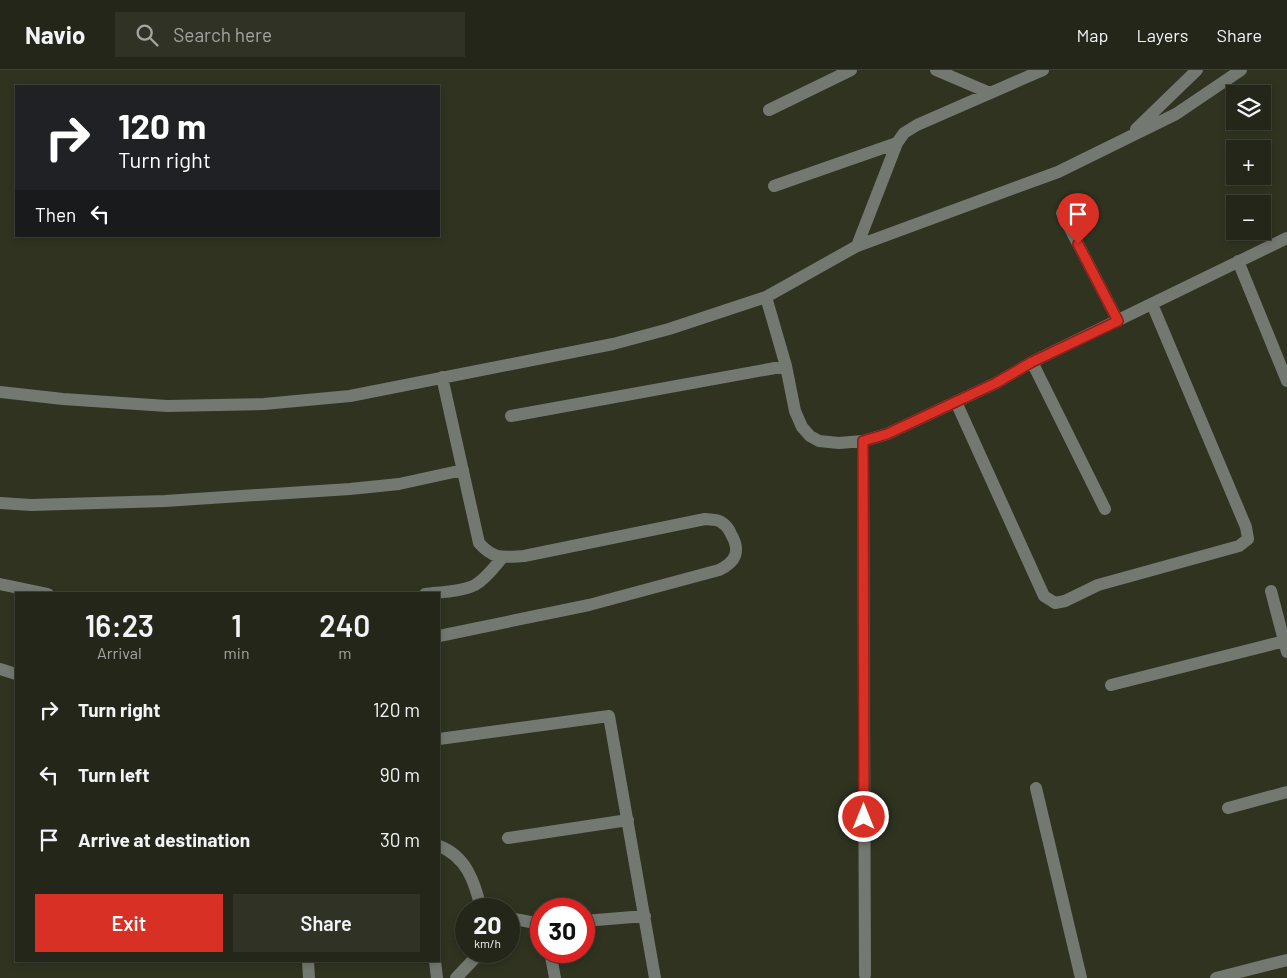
<!DOCTYPE html>
<meta charset="utf-8">
<style>
:root{--surface:#232618;--page:#2f3225;--text:#f1f3f6;--muted:#a3a5a2;--line:#404337;--accent:#d93025}
body{margin:0;font-family:Barlow,sans-serif;background:var(--page);color:var(--text);height:100vh;display:flex;flex-direction:column;font-size:19px;white-space:nowrap}
*{box-sizing:border-box;margin:0}
p{font-size:16px;color:var(--muted)}
.icon{flex:none;width:28px;height:28px;fill:none;stroke:currentColor;stroke-width:2;stroke-linecap:round;stroke-linejoin:round}
.map{position:relative;flex:1;overflow:hidden}
.sheet{position:absolute;left:15px;top:522px;width:425px;height:370px;display:flex;flex-direction:column;background:var(--surface);border-radius:0px;box-shadow:0 2px 8px #0003,0 0 0 1px var(--line)}
.sheet>*{flex:none}
.hud{position:absolute;left:15px;top:15px;width:425px;height:152px;border-radius:0px;box-shadow:0 2px 8px #0003,0 0 0 1px var(--line);background:#202124;color:#fff;overflow:hidden}
.tools{position:absolute;left:1226px;top:15px;display:grid;gap:10px}
.tools a{display:grid;place-items:center;width:45px;height:45px;border-radius:0px;background:var(--surface);box-shadow:0 2px 8px #0003,0 0 0 1px var(--line);font-size:25px}
.speed{position:absolute;left:455px;top:828px;display:flex;gap:10px;font-size:25px;font-weight:700;text-align:center}
.speed>*{display:grid;place-content:center;width:65px;height:65px;border-radius:50%;background:var(--surface);box-shadow:0 2px 8px #0003,0 0 0 1px var(--line);line-height:1}
.speed small{font-size:12px;font-weight:400}
.speed .limit{border:8px solid #d22;background:#fff;color:#111}
.pin{position:absolute;display:grid;place-items:center;width:42px;height:42px;color:#fff;margin:-51px -21px;border-radius:50% 50% 50% 0;rotate:-45deg;box-shadow:0 0 5px #0007}
.pin .icon{rotate:45deg}
.me{position:absolute;width:55px;margin:-28px;rotate:0deg;stroke-linejoin:round;filter:drop-shadow(0 0 4px #0008)}
.turn{display:flex;align-items:center;gap:18px;height:105px;padding:0 20px;font-size:22px}
.turn .icon{width:65px;height:65px;stroke-width:2.5}
.turn b{display:block;font-size:35px;line-height:42px}
.then{display:flex;align-items:center;height:48px;padding:0 20px;background:#0003;gap:10px;font-size:19px}
.eta{display:flex;justify-content:space-evenly;align-items:center;height:85px;text-align:center}
.eta b{font-size:30px;font-weight:600;line-height:35px}
.action{display:flex;gap:10px;margin-top:auto;padding:10px 20px}
.action a{flex:1;height:58px;border-radius:0px;background:var(--accent);color:#fff;font-size:20px;font-weight:600;line-height:58px;text-align:center}
.action a+a{background:var(--page);color:var(--text)}
ul{padding:0;list-style:none}
li{display:flex;align-items:center;gap:15px;height:65px;padding:0 20px}
li div{flex:1}
li b{display:block;font-size:19px}
li em{font-style:normal}
header{display:flex;align-items:center;gap:30px;box-sizing:border-box;height:70px;padding:0 25px;background:var(--surface);border-bottom:1px solid var(--line)}
header strong{font-size:24px}
nav{display:flex;gap:28px;margin-inline-start:auto;font-size:18px}
.search{width:350px;height:45px;background:var(--page);display:flex;align-items:center;gap:12px;box-sizing:border-box;padding:0 18px;border-radius:0px;color:var(--muted);font-size:19px}
.map>svg:first-child{display:block}
</style>
<header>
<strong>Navio</strong>
<div class="search"><svg class="icon" aria-label="search" viewBox="0 0 24 24"><circle cx="10" cy="10" r="6"/><path d="M15 15l6 6"/></svg>Search here</div>
<nav><a>Map</a><a>Layers</a><a>Share</a></nav>
</header>
<div class="map">
<svg width="1287" height="908" viewBox="0 0 1287 908">
<rect width="100%" height="100%" fill="#2f3320"/>
<g fill="none" stroke-linecap="round" stroke-linejoin="round">
<path stroke="#737971" stroke-width="12" d="M 936,0 L 990,23
M 1241,0 L 1176,44 L 1058,102 L 857,176 L 766,227 L 786,296 L 795,341 L 802,357 L 810,366 L 819,371 L 839,373 L 863,371 L 887,364 L 996,313 L 1032,292 L 1287,168
M 769,40 L 851,0
M 1136,59 L 1197,0
M 774,116 L 897,73
M 1062,143 L 1118,251
M 857,176 L 897,73 L 904,63 L 917,55 L 1043,0
M 1238,191 L 1287,311
M 1032,292 L 1105,439
M 0,322 L 63,329 L 167,336 L 264,334 L 350,326 L 613,274 L 669,259 L 766,227
M 956,332 L 1044,526 L 1055,533 L 1065,531 L 1098,515 L 1239,476 L 1248,469 L 1246,457 L 1152,234
M 511,346 L 786,296
M 863,371 L 865,905
M 0,433 L 31,435 L 165,431 L 350,419 L 399,414 L 463,400
M 0,514 L 48,524
M 1271,521 L 1287,582
M 425,524 C 441,522 461,522 475,515 C 486,509 495,496 503,487
M 439,566 L 589,535 L 719,500 C 736,492 741,481 731,464 C 729,459 726,455 721,452 C 716,449 710,450 705,449 L 524,486 C 503,487 494,490 479,473 L 442,307
M 0,599 L 16,604
M 1111,615 L 1285,571
M 439,669 L 609,646 L 655,908
M 1036,718 L 1081,908
M 1228,738 L 1287,722
M 508,768 L 628,750
M 439,776 C 466,786 475,812 481,839
M 509,848 L 541,854
M 584,851 L 645,846
M 550,881 L 555,908
M 308,891 L 309,908
M 435,891 L 437,908
M 456,908 L 475,888 L 477,881
M 1216,908 L 1287,890"/>
</g>
<g fill="none" stroke-linecap="round" stroke-linejoin="round">
<defs>
<path id="route" d="M 864,747 L 863,371 L 887,364 L 996,313 L 1032,292 L 1118,251 L 1078,174"/>
</defs>
<use href="#route" stroke="#8d1f18" stroke-width="12"/>
<use href="#route" stroke="#d93025" stroke-width="9"/>
</g>
</svg>
<div class="tools">
<a><svg class="icon" aria-label="layers" viewBox="0 0 24 24"><path d="M12 4l9 5-9 5-9-5zM3 14l9 5 9-5"/></svg></a>
<a>+</a>
<a>−</a>
</div>
<div class="speed"><div>20<small>km/h</small></div><div class="limit">30</div></div>
<div class="pin" style="left:1078px;top:174px;background:#d93025"><svg class="icon" aria-label="arrive" viewBox="0 0 24 24"><path d="M6 21V4h12l-3 4 3 4H6"/></svg></div>
<svg class="me" style="left:864px;top:747px" viewBox="-20 -20 40 40"><circle r="17" fill="#d93025" stroke="#fff" stroke-width="3"/><path d="M0-11L8 9 0 5-8 9z" fill="#fff"/></svg>
<div class="hud">
<div class="turn"><svg class="icon" aria-label="right" viewBox="0 0 24 24"><path d="M7 20v-9h11M14 6l5 5-5 5"/></svg><div><b>120 m</b>Turn right</div></div>
<div class="then">Then<svg class="icon" aria-label="left" viewBox="0 0 24 24"><path d="M17 20v-9H6M10 6l-5 5 5 5"/></svg></div>
</div>
<section class="sheet">
<div class="eta">
<div><b>16:23</b><p>Arrival</p></div>
<div><b>1</b><p>min</p></div>
<div><b>240</b><p>m</p></div>
</div>
<ul>
<li><svg class="icon" aria-label="right" viewBox="0 0 24 24"><path d="M7 20v-9h11M14 6l5 5-5 5"/></svg><div><b>Turn right</b></div><em>120 m</em></li>
<li><svg class="icon" aria-label="left" viewBox="0 0 24 24"><path d="M17 20v-9H6M10 6l-5 5 5 5"/></svg><div><b>Turn left</b></div><em>90 m</em></li>
<li><svg class="icon" aria-label="arrive" viewBox="0 0 24 24"><path d="M6 21V4h12l-3 4 3 4H6"/></svg><div><b>Arrive at destination</b></div><em>30 m</em></li>
</ul>
<div class="action"><a>Exit</a><a>Share</a></div>
</section>
</div>
